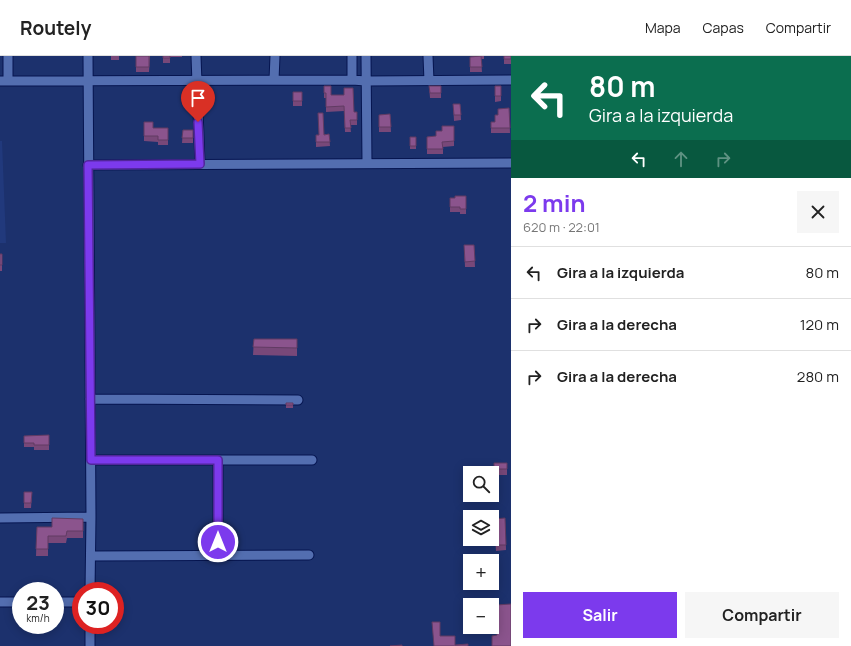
<!DOCTYPE html>
<html lang="es">
<meta charset="utf-8">
<style>
:root{--surface:#fff;--page:#f6f6f6;--text:#222;--muted:#767676;--line:#e0e0e0;--accent:#7c3aed}
body{margin:0;font-family:Manrope,sans-serif;background:var(--page);color:var(--text);height:100vh;display:flex;flex-direction:column;font-size:15px;white-space:nowrap}
*{box-sizing:border-box;margin:0}
p{font-size:13px;color:var(--muted)}
.icon{flex:none;width:22px;height:22px;fill:none;stroke:currentColor;stroke-width:2;stroke-linecap:round;stroke-linejoin:round}
.map{position:relative;flex:1;overflow:hidden}
.sheet{display:flex;flex-direction:column;background:var(--surface);width:340px}
.sheet>*{flex:none}
.guide{background:#0b6e4f;color:#fff;overflow:hidden}
.tools{position:absolute;left:463px;top:410px;display:grid;gap:8px}
.tools a{display:grid;place-items:center;width:36px;height:36px;border-radius:0px;background:var(--surface);box-shadow:0 2px 10px #0003;font-size:20px}
.speed{position:absolute;left:12px;top:526px;display:flex;gap:8px;font-size:20px;font-weight:700;text-align:center}
.speed>*{display:grid;place-content:center;width:52px;height:52px;border-radius:50%;background:var(--surface);box-shadow:0 2px 10px #0003;line-height:1}
.speed small{font-size:10px;font-weight:400}
.speed .limit{border:6px solid #d22;background:#fff;color:#111}
.pin{position:absolute;display:grid;place-items:center;width:34px;height:34px;color:#fff;margin:-41px -17px;border-radius:50% 50% 50% 0;rotate:-45deg;box-shadow:0 0 4px #0007}
.pin .icon{rotate:45deg}
.me{position:absolute;width:44px;margin:-22px;rotate:0deg;stroke-linejoin:round;filter:drop-shadow(0 0 3px #0008)}
.turn{display:flex;align-items:center;gap:14px;height:84px;padding:0 12px;font-size:18px}
.turn .icon{width:52px;height:52px;stroke-width:2.5}
.turn b{display:block;font-size:28px;line-height:34px}
.lanes{display:flex;align-items:center;height:38px;padding:0 12px;background:#0003;justify-content:center;gap:20px;direction:ltr}
.lanes .off{opacity:.35}
.round{display:grid;place-items:center;flex:none;width:42px;height:42px;border-radius:0px;background:var(--page)}
.head{display:flex;align-items:center;justify-content:space-between;height:68px;padding:0 12px}
h1{font-size:24px;font-weight:700;line-height:30px;color:var(--accent)}
.primary-button{display:flex;gap:8px;margin-top:auto;padding:8px 12px}
.primary-button a{flex:1;height:46px;border-radius:0px;background:var(--accent);color:#fff;font-size:16px;font-weight:700;line-height:46px;text-align:center}
.primary-button a+a{background:var(--page);color:var(--text)}
ul{padding:0;list-style:none}
li{display:flex;align-items:center;gap:12px;height:52px;padding:0 12px;border-top:1px solid var(--line)}
li div{flex:1}
li b{display:block;font-size:15px}
li em{font-style:normal}
header{display:flex;align-items:center;gap:24px;box-sizing:border-box;height:56px;padding:0 20px;background:var(--surface);border-bottom:1px solid var(--line)}
header strong{font-size:19px}
nav{display:flex;gap:22px;margin-inline-start:auto;font-size:14px}
main{display:flex;flex:1;min-height:0}
.map>svg:first-child{display:block}
</style>
<header>
<strong>Routely</strong>
<nav><a>Mapa</a><a>Capas</a><a>Compartir</a></nav>
</header>
<main>
<div class="map">
<svg width="511" height="590" viewBox="0 0 511 590">
<rect width="100%" height="100%" fill="#1c316d"/>
<path fill="#21397c" d="M 0,85 L 2,85 L 6,187 L 0,187 Z"/>
<g fill="none" stroke-linecap="round" stroke-linejoin="round">
<defs>
<path id="minor" d="M 8,0 L 8,25
M 88,0 L 91,461 L 90,535
M 196,0 L 200,108
M 352,0 L 352,24
M 366,0 L 367,107
M 428,0 L 429,25
M 274,24 L 275,0
M 0,25 L 352,24 L 366,25 L 511,24
M 88,109 L 511,107
M 90,343 L 298,344
M 91,404 L 312,404
M 218,404 L 218,500
M 0,462 L 91,461
M 91,500 L 309,499
M 0,546 L 21,546
M 55,546 L 81,546
M 90,590 L 90,569"/>
</defs>
<use href="#minor" stroke="#061550" stroke-width="11"/>
<use href="#minor" stroke="#536eb0" stroke-width="9"/>
</g>
<path fill="#784879" d="M 111,0 L 119,0 L 119,4 L 111,4 Z
M 136,0 L 150,0 L 149,16 L 136,16 Z
M 163,0 L 182,0 L 182,1 L 170,1 L 170,7 L 163,7 Z
M 479,0 L 484,0 L 484,3 L 481,3 L 482,16 L 470,16 L 470,1 Z
M 504,0 L 511,0 L 511,8 L 504,8 Z
M 324,30 L 331,39 L 354,56 L 357,56 L 357,69 L 350,69 L 351,76 L 345,76 L 344,55 L 326,56 L 326,42 L 324,42 Z
M 429,30 L 441,30 L 441,42 L 430,42 Z
M 495,30 L 501,30 L 501,45 L 495,46 Z
M 293,36 L 302,36 L 302,50 L 293,50 Z
M 453,48 L 460,48 L 461,64 L 454,65 Z
M 509,52 L 510,77 L 491,77 L 491,66 L 495,66 Z
M 390,58 L 391,76 L 379,76 L 379,59 Z
M 144,66 L 153,72 L 168,72 L 168,89 L 158,89 L 158,86 L 144,85 Z
M 454,70 L 454,90 L 443,91 L 443,98 L 427,98 L 427,81 L 436,80 L 442,75 Z
M 183,74 L 193,74 L 193,87 L 182,87 Z
M 329,78 L 330,90 L 316,91 L 316,79 Z
M 410,81 L 416,81 L 416,93 L 410,93 Z
M 466,140 L 466,158 L 460,158 L 460,156 L 450,156 L 450,142 L 455,142 Z
M 464,189 L 474,189 L 475,211 L 465,211 Z
M 0,198 L 2,198 L 2,215 L 0,215 Z
M 254,283 L 297,283 L 297,300 L 253,299 Z
M 286,347 L 293,347 L 293,352 L 286,352 Z
M 49,379 L 49,394 L 34,394 L 34,391 L 24,391 L 24,380 Z
M 494,407 L 507,407 L 507,419 L 494,419 Z
M 24,436 L 32,436 L 31,452 L 24,452 Z
M 505,462 L 506,494 L 496,495 L 494,468 Z
M 83,463 L 83,482 L 67,482 L 66,487 L 48,487 L 48,500 L 36,500 L 37,471 L 52,471 Z
M 496,554 L 511,590 L 497,579 L 497,566 L 492,566 L 492,555 Z"/>
<path fill="#613b63" d="M 495,474 L 495,480 L 492,481 L 492,476 Z"/>
<path fill="#8b548d" stroke="#613b63" d="M 136,0 L 149,0 L 149,11 L 136,11 Z
M 163,0 L 170,0 L 170,2 L 163,2 Z
M 481,0 L 482,11 L 470,11 L 470,1 Z
M 504,0 L 511,0 L 511,3 L 504,3 Z
M 324,30 L 331,30 L 331,39 L 344,39 L 344,32 L 353,32 L 354,56 L 357,56 L 357,64 L 350,64 L 351,72 L 345,72 L 344,50 L 326,51 L 326,37 L 324,37 Z
M 429,30 L 441,30 L 441,37 L 430,37 Z
M 495,30 L 501,30 L 501,40 L 495,40 Z
M 293,36 L 302,36 L 302,45 L 293,45 Z
M 453,48 L 460,48 L 461,59 L 454,59 Z
M 509,52 L 510,72 L 491,72 L 491,66 L 495,66 L 495,59 L 498,59 L 498,53 Z
M 318,57 L 323,57 L 324,79 L 329,78 L 330,86 L 316,86 L 316,79 L 319,79 Z
M 390,58 L 391,71 L 379,71 L 379,59 Z
M 144,66 L 153,66 L 153,72 L 168,72 L 168,84 L 158,84 L 158,80 L 144,80 Z
M 442,70 L 454,70 L 454,85 L 442,86 L 443,93 L 427,93 L 427,81 L 436,80 L 436,75 L 442,75 Z
M 183,74 L 193,74 L 193,82 L 182,82 Z
M 410,81 L 416,81 L 416,90 L 410,90 Z
M 455,140 L 466,140 L 466,153 L 460,153 L 460,151 L 450,151 L 450,142 L 455,142 Z
M 464,189 L 474,189 L 475,205 L 465,206 Z
M 0,198 L 2,198 L 2,209 L 0,209 Z
M 254,283 L 297,283 L 297,292 L 253,291 Z
M 286,347 L 293,347 L 293,349 L 286,349 Z
M 49,379 L 49,389 L 34,389 L 34,387 L 24,387 L 24,380 Z
M 494,407 L 507,407 L 507,413 L 494,413 Z
M 24,436 L 32,436 L 31,447 L 24,447 Z
M 52,462 L 83,463 L 83,475 L 67,475 L 66,480 L 48,480 L 48,493 L 36,493 L 37,471 L 52,471 Z
M 505,462 L 506,489 L 496,489 L 495,474 L 492,476 L 492,469 L 495,468 L 494,463 Z
M 511,548 L 511,590 L 492,590 L 492,580 L 497,579 L 497,561 L 492,561 L 492,555 L 496,554 L 496,549 Z
M 432,566 L 440,566 L 440,580 L 455,580 L 455,589 L 468,588 L 468,590 L 434,590 Z
M 402,589 L 402,590 L 390,590 Z"/>
<g fill="none" stroke-linecap="round" stroke-linejoin="round">
<defs>
<path id="route" d="M 198,66 L 200,108 L 88,109 L 91,404 L 218,404 L 218,486"/>
</defs>
<use href="#route" stroke="#51269a" stroke-width="10"/>
<use href="#route" stroke="#7c3aed" stroke-width="7"/>
</g>
</svg>
<div class="tools">
<a><svg class="icon" aria-label="search" viewBox="0 0 24 24"><circle cx="10" cy="10" r="6"/><path d="M15 15l6 6"/></svg></a>
<a><svg class="icon" aria-label="layers" viewBox="0 0 24 24"><path d="M12 4l9 5-9 5-9-5zM3 14l9 5 9-5"/></svg></a>
<a>+</a>
<a>−</a>
</div>
<div class="speed"><div>23<small>km/h</small></div><div class="limit">30</div></div>
<div class="pin" style="left:198px;top:66px;background:#d93025"><svg class="icon" aria-label="arrive" viewBox="0 0 24 24"><path d="M6 21V4h12l-3 4 3 4H6"/></svg></div>
<svg class="me" style="left:218px;top:486px" viewBox="-20 -20 40 40"><circle r="17" fill="#7c3aed" stroke="#fff" stroke-width="3"/><path d="M0-11L8 9 0 5-8 9z" fill="#fff"/></svg>
</div>
<section class="sheet">
<div class="guide">
<div class="turn"><svg class="icon" aria-label="left" viewBox="0 0 24 24"><path d="M17 20v-9H6M10 6l-5 5 5 5"/></svg><div><b>80 m</b>Gira a la izquierda</div></div>
<div class="lanes"><svg class="icon" aria-label="left" viewBox="0 0 24 24"><path d="M17 20v-9H6M10 6l-5 5 5 5"/></svg><svg class="icon off" aria-label="ahead" viewBox="0 0 24 24"><path d="M12 20V5M6 11l6-6 6 6"/></svg><svg class="icon off" aria-label="right" viewBox="0 0 24 24"><path d="M7 20v-9h11M14 6l5 5-5 5"/></svg></div>
</div>
<div class="head"><div><h1>2 min</h1><p>620 m · 22:01</p></div><a class="round"><svg class="icon" aria-label="close" viewBox="0 0 24 24"><path d="M6 6l12 12M18 6L6 18"/></svg></a></div>
<ul>
<li><svg class="icon" aria-label="left" viewBox="0 0 24 24"><path d="M17 20v-9H6M10 6l-5 5 5 5"/></svg><div><b>Gira a la izquierda</b></div><em>80 m</em></li>
<li><svg class="icon" aria-label="right" viewBox="0 0 24 24"><path d="M7 20v-9h11M14 6l5 5-5 5"/></svg><div><b>Gira a la derecha</b></div><em>120 m</em></li>
<li><svg class="icon" aria-label="right" viewBox="0 0 24 24"><path d="M7 20v-9h11M14 6l5 5-5 5"/></svg><div><b>Gira a la derecha</b></div><em>280 m</em></li>
</ul>
<div class="primary-button"><a>Salir</a><a>Compartir</a></div>
</section>
</main>
